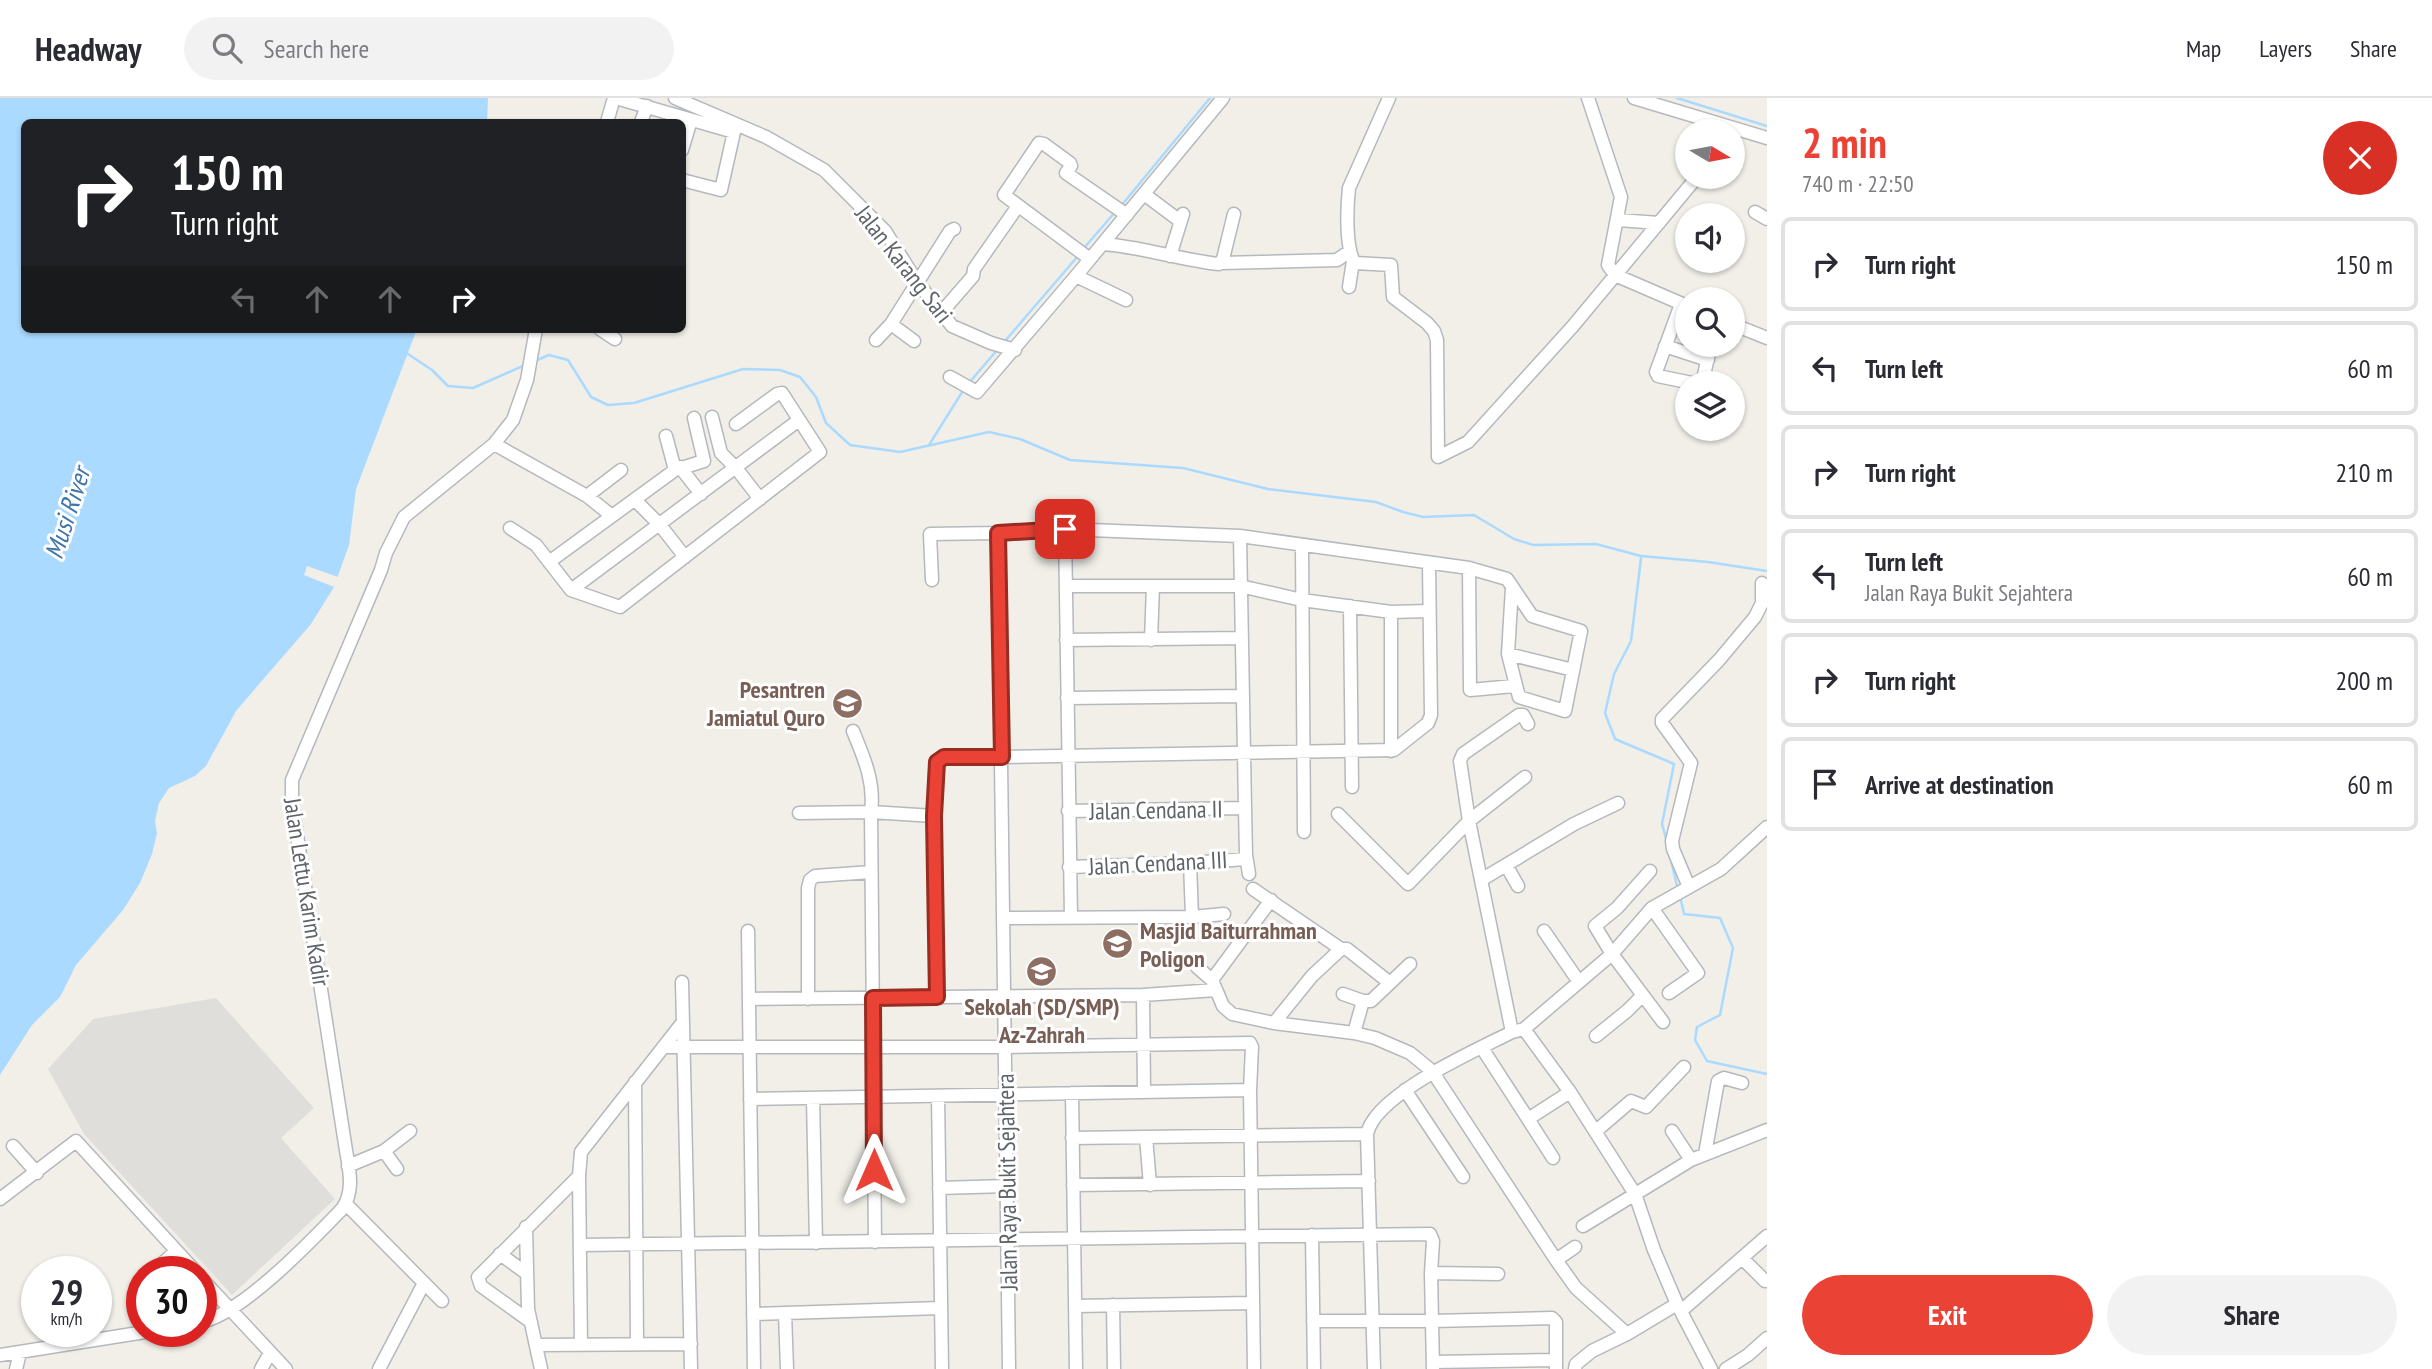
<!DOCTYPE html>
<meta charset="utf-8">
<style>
:root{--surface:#fff;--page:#f2f2f3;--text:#2b2b33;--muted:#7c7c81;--line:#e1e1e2;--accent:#ea4335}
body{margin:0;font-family:"PT Sans Narrow",sans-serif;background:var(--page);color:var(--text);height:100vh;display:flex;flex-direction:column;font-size:26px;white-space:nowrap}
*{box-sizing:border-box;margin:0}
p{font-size:23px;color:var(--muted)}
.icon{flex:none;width:38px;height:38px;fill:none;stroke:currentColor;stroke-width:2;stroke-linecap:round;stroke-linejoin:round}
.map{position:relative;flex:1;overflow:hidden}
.drawer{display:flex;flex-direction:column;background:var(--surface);width:665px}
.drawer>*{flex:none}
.guide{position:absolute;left:21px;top:21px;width:665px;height:214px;border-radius:10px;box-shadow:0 2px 5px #0004;background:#202124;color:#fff;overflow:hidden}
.needle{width:46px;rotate:100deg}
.buttons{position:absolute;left:1675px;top:21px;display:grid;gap:14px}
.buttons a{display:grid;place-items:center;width:70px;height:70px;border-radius:50%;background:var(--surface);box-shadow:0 2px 5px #0004;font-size:35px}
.speed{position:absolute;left:21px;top:1158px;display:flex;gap:14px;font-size:35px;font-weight:700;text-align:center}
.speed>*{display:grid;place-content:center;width:91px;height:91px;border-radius:50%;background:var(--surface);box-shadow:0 2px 5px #0004;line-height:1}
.speed small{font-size:18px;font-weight:400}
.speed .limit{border:10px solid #d22;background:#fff;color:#111}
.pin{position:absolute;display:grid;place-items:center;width:60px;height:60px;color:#fff;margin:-30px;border-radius:14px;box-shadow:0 4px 10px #0006}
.me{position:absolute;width:77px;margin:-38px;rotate:0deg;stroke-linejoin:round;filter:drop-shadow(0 0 5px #0008)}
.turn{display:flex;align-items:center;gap:24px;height:147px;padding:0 35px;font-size:32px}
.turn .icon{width:91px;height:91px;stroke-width:2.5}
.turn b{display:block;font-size:49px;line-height:60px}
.lanes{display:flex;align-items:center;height:66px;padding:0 35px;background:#0003;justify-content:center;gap:35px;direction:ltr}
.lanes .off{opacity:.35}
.round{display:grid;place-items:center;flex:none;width:74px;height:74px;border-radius:37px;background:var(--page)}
.head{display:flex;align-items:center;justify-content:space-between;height:119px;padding:0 35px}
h1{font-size:42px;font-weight:600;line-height:52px;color:var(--accent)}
.primary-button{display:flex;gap:14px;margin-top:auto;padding:14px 35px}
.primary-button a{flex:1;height:80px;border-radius:42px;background:var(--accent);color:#fff;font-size:28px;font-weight:600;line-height:80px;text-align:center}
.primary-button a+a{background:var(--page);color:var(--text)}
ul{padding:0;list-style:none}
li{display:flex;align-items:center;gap:21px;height:94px;margin:0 14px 10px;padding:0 21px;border:4px solid var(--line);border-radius:10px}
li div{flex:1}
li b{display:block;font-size:26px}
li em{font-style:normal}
header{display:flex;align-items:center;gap:42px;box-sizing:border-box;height:98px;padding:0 35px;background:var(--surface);border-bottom:2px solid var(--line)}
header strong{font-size:33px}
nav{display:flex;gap:38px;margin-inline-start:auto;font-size:24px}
.search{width:490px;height:63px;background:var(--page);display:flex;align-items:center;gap:18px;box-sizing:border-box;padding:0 24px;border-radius:38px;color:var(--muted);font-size:26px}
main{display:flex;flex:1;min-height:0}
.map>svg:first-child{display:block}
</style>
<header>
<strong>Headway</strong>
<div class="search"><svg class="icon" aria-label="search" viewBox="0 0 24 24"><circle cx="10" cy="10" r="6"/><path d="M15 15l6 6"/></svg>Search here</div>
<nav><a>Map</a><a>Layers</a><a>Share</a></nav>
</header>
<main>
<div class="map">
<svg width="1767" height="1271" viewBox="0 0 1767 1271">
<rect width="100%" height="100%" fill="#f1efe8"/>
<path fill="#e0deda" d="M 216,900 L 314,1010 L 281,1040 L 335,1101 L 232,1197 L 84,1036 L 48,971 L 93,921 Z"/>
<path fill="#aadaff" d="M 0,0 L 488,0 L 487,24 L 24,24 L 24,231 L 417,231 L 356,391 L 349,447 L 334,489 L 311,526 L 236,613 L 206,668 L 195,678 L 169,690 L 159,705 L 155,723 L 157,735 L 152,756 L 140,785 L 123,812 L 76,867 L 60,899 L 32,927 L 0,977 Z"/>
<path fill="#f1efe8" d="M 307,468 L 338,479 L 334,489 L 304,477 Z"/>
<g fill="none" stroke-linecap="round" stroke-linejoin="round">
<path stroke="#aadaff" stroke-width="2.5" d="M 1677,0 L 1767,28
M 1121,108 L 1210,0
M 1084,150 L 1116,113
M 1005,243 L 1078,158
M 405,254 L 432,272 L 448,288 L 473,290 L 525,267
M 535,263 L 549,257 L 568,262 L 591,299 L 608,307 L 634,305 L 743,271 L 780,272 L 800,279 L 816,299 L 826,325 L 850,347 L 900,354 L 989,334 L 1020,341 L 1070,362 L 1183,370 L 1268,391 L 1376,404 L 1403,414 L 1423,419 L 1474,417 L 1514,441 L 1533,447 L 1596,446 L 1641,458 L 1708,464 L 1767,473
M 968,286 L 998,251
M 929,347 L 964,291
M 1641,460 L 1631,543 L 1614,576 L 1605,615 L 1615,641 L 1674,666 L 1662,726 L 1667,744
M 1670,758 L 1678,792
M 1680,798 L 1684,816 L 1720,820 L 1733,850 L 1720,917 L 1697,929 L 1695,942 L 1707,963 L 1767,976"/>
<defs>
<path id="minor" d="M 616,0 L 734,34 L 721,92 L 682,82
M 675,0 L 766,39 L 824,72 L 885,133 L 917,184 L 952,228 L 991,245 L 1015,252
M 1389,0 L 1349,90 C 1347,108 1345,151 1355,165 L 1391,167 L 1393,199 L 1427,225 L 1434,233 L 1437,242 L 1438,359 L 1468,344 L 1573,228 L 1697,79
M 1588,0 L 1621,99 L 1608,167 L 1615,177 L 1687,208
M 1634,0 L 1767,40
M 607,24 L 614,0
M 641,24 L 647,8
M 682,52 L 691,22
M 1144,96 L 1180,123
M 1755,114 L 1767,121
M 1618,122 L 1659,125
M 1103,146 C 1143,149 1180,162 1219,166 L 1223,161 L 1234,116
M 1170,158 L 1183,116
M 1090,161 L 1004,97 L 1039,45 L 1044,46 L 1070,65 L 1071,68 L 1066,75 L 1127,117
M 1221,165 L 1337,162 L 1350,153
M 1076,178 L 1126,202
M 1349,189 L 1353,163
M 1681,206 L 1656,274 L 1658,278 L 1692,285
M 941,215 L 973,178 L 974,171 L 1018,108
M 891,226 L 914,243
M 1732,226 L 1767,240
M 600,231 L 615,241
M 876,242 L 891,226 L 950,133 L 954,131
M 1665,248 L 1708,262
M 950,279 L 977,294 L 1076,178 L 1223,0
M 1702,285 L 1711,247
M 712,319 L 721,355 L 736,370 L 760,401
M 666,338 L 675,372
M 494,346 L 587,398 L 612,418
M 680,369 L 701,396
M 587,398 L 621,372
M 635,402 L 660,427 L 685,459
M 510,430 L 536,447 L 571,492 L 620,509 L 820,354 L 782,295 L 777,296 L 736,326
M 1065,431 L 1071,819
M 998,435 L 1009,1271
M 1240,438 L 1245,710 L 1246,757 L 1249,776
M 1302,447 L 1304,734
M 549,464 L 675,372 L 704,363 L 694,320
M 1469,470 L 1470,592 L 1514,588
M 932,482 L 930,436 L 998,435 L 1065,431 L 1240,438 L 1469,470 L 1507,481 L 1532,518 L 1581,533 L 1565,613 L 1519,599 L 1508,556 L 1512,489
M 1066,488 L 1240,488 L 1302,502 L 1391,514 L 1429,513
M 571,492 L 799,322
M 1350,508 L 1352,689
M 1066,542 L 1242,540
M 1151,542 L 1153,488
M 1508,556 L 1573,572
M 1067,600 L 1243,598
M 853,633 C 864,660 875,684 871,714 L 875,1144
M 1391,653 L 1391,514
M 1068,713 L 1245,710
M 799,715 L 871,714 L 934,718
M 1338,716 L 1408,786 L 1469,723 L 1525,679
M 1190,765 L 1192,819
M 1506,767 L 1518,788
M 1069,769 L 1190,765 L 1246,761
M 1650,773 L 1617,810 L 1595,828 L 1612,856 L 1663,924
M 1481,782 L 1574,726 L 1618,705
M 1689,789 L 1673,751 L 1672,743 L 1691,665 L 1662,625 L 1662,621 L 1719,562 L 1755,519 L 1762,505 L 1762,485
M 1253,791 L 1341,851 L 1347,851 L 1390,885 L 1410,866
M 1652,810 L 1698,875 L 1669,895
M 1004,820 L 1192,819 L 1224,816
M 748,833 L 754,1271
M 1544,833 L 1579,884
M 1197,869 L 1212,882 L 1223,908 L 1232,916 L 1274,925 L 1354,935 L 1375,940 L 1410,955 L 1432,973 L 1556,1162 L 1575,1149
M 1212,882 L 1271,802
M 682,884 L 691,1271
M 1343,896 L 1363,903 L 1371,903 L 1390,885
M 1143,897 L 1144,994
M 937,899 L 934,718 L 937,665 L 941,660 L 1394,652 L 1428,625 L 1431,617 L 1429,465
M 749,901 L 1143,897 L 1216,892
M 808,901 L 808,790 L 810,782 L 815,778 L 871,774
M 1274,925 L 1312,878 L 1341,851
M 1524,931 L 1570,994 L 1635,1096 L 1654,1152 L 1677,1206 L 1711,1271
M 1512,934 L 1469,723 L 1460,663 L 1463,656 L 1519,617 L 1523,617 L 1528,626
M 1354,935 L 1363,903
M 1596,938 L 1627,913 L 1642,898
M 663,949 L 1005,949 L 1250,945 L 1252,949 L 1250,992 L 1254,1271
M 1482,950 L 1528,1021 L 1570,994
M 635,984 L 637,1246
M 1405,992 L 1463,1079
M 1072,995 L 1076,1271
M 938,998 L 942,1271
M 813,1000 L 816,1145
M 750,1001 L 1250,992
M 1528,1021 L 1553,1060
M 1596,1033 L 1631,1003 L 1646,1009 L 1684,969
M 1672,1033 L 1691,1062
M 1146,1039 L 1150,1087
M 1072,1040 L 1367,1036
M 13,1048 L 37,1075
M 384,1053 L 397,1071
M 1705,1056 L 1718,983 L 1724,980 L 1742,985
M 348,1068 L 384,1053 L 410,1033
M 1073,1087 L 1369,1083
M 939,1090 L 1007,1088
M 0,1101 L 76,1043 L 196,1174
M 346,1106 L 442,1203
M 1583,1128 L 1691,1062 L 1767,1032
M 526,1129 L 528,1211 L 541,1271
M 1312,1137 L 1314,1271
M 580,1147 L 1430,1136 L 1433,1143 L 1431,1175 L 1433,1271
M 500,1156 L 526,1175
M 1742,1160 L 1765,1183
M 1556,1162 L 1576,1190 L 1627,1236
M 153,1174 L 176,1153
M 1431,1175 L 1498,1176
M 201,1180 L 286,1271
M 138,1188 L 142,1185
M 1113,1207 L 1114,1271
M 1075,1208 L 1253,1205
M 1681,1213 L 1767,1138
M 785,1215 L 787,1271
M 753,1216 L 941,1210
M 1313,1223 L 1432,1223 L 1552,1220 L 1556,1224 L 1556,1271
M 201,1224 C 243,1215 311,1143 342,1111 C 356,1092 348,1067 345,1046 L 292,705 L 292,682 L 381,472 L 386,455 L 404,419 L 494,346 L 513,322 L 527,282 L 536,231
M 531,1224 L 481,1188 L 478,1179 L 579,1078
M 537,1247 L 691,1246
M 581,1247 L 579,1078 L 581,1054 L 683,924
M 0,1257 L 145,1234
M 1433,1264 L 1556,1262
M 16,1271 L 20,1255
M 261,1271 L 270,1255
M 379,1271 L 424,1185
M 1374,1271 L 1367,1036 C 1375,996 1477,952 1512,934 L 1524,931 L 1612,856 L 1652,810 L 1721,771 L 1767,729
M 1575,1271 L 1576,1266 L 1592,1253 L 1627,1236 L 1677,1206
M 1726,1271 L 1748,1257 L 1767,1240"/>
</defs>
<use href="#minor" stroke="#b5b8bc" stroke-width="15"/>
<use href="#minor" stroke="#fff" stroke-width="12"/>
</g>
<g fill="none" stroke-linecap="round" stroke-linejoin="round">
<defs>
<path id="route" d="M 874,1072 L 873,900 L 937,899 L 934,718 L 937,664 L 944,659 L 1002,659 L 998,435 L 1065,431"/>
</defs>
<use href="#route" stroke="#982c22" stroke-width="18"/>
<use href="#route" stroke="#ea4335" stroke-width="12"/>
</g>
<defs>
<symbol id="school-disc" viewBox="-11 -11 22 22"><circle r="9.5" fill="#8d6e63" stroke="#fff"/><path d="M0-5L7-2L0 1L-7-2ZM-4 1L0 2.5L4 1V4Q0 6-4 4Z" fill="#fff"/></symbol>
</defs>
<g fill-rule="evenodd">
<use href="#school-disc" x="830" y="588" width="35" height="35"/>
<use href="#school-disc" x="1100" y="828" width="35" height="35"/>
<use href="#school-disc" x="1024" y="856" width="35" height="35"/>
</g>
<g text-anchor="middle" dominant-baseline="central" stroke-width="6" stroke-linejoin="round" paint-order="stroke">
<g font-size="24" fill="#5f6368" stroke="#fff">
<text transform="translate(904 166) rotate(52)">Jalan Karang Sari</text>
<text transform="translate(1156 712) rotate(-1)">Jalan Cendana II</text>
<text transform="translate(1158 765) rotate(-3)">Jalan Cendana III</text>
<text transform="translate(307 794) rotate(81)">Jalan Lettu Karim Kadir</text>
<text transform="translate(1007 1084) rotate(-91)">Jalan Raya Bukit Sejahtera</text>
</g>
<g font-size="24" font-weight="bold" fill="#785e54" stroke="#fff" text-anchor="end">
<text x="825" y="591">Pesantren<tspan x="825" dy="28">Jamiatul Quro</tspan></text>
<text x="1140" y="832" text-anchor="start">Masjid Baiturrahman<tspan x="1140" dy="28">Poligon</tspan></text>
<text x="1042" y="908" text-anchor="middle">Sekolah (SD/SMP)<tspan x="1042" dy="28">Az-Zahrah</tspan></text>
</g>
<g font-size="26" font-style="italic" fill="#4174aa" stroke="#fff">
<text transform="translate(67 415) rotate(-72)">Musi River</text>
</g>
</g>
</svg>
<div class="buttons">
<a><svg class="needle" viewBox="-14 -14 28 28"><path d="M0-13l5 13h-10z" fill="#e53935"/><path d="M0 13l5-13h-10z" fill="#7c7c81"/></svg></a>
<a><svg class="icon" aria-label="sound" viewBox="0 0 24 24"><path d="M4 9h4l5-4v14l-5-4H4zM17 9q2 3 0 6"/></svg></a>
<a><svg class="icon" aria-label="search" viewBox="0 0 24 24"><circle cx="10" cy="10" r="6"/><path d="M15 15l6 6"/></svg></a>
<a><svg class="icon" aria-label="layers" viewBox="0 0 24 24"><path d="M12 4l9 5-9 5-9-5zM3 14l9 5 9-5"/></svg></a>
</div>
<div class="speed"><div>29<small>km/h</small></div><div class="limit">30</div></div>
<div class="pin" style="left:1065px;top:431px;background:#d93025"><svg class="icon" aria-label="arrive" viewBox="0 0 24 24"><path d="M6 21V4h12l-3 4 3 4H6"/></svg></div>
<svg class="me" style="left:874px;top:1072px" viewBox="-20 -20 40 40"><path d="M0-17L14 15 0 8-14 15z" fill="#ea4335" stroke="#fff" stroke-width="4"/></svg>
<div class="guide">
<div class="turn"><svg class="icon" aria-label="right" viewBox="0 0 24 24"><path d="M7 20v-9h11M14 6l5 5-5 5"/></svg><div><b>150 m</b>Turn right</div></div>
<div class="lanes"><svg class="icon off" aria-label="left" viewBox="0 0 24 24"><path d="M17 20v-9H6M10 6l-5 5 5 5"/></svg><svg class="icon off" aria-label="ahead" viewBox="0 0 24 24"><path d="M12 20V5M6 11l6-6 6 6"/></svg><svg class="icon off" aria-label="ahead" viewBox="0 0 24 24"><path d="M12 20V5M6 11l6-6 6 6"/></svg><svg class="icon" aria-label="right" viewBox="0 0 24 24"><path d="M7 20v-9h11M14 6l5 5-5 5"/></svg></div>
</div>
</div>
<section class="drawer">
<div class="head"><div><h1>2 min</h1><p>740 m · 22:50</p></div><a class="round" style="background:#d93025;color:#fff"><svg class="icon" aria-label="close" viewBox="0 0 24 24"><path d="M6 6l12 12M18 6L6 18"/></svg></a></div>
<ul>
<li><svg class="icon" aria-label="right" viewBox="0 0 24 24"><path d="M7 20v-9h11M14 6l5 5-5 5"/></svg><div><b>Turn right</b></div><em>150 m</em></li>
<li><svg class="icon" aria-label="left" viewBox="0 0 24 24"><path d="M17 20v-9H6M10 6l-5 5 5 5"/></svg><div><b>Turn left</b></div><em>60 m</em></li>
<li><svg class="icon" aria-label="right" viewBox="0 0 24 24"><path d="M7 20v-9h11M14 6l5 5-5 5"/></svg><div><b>Turn right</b></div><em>210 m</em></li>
<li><svg class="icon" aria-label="left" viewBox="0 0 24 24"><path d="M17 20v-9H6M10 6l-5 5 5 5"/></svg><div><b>Turn left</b><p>Jalan Raya Bukit Sejahtera</p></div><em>60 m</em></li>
<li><svg class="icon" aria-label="right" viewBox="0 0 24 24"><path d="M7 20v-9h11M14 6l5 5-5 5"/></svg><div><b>Turn right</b></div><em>200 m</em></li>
<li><svg class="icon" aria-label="arrive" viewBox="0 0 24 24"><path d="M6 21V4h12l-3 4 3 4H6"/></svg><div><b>Arrive at destination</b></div><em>60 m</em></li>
</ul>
<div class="primary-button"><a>Exit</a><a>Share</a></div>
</section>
</main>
